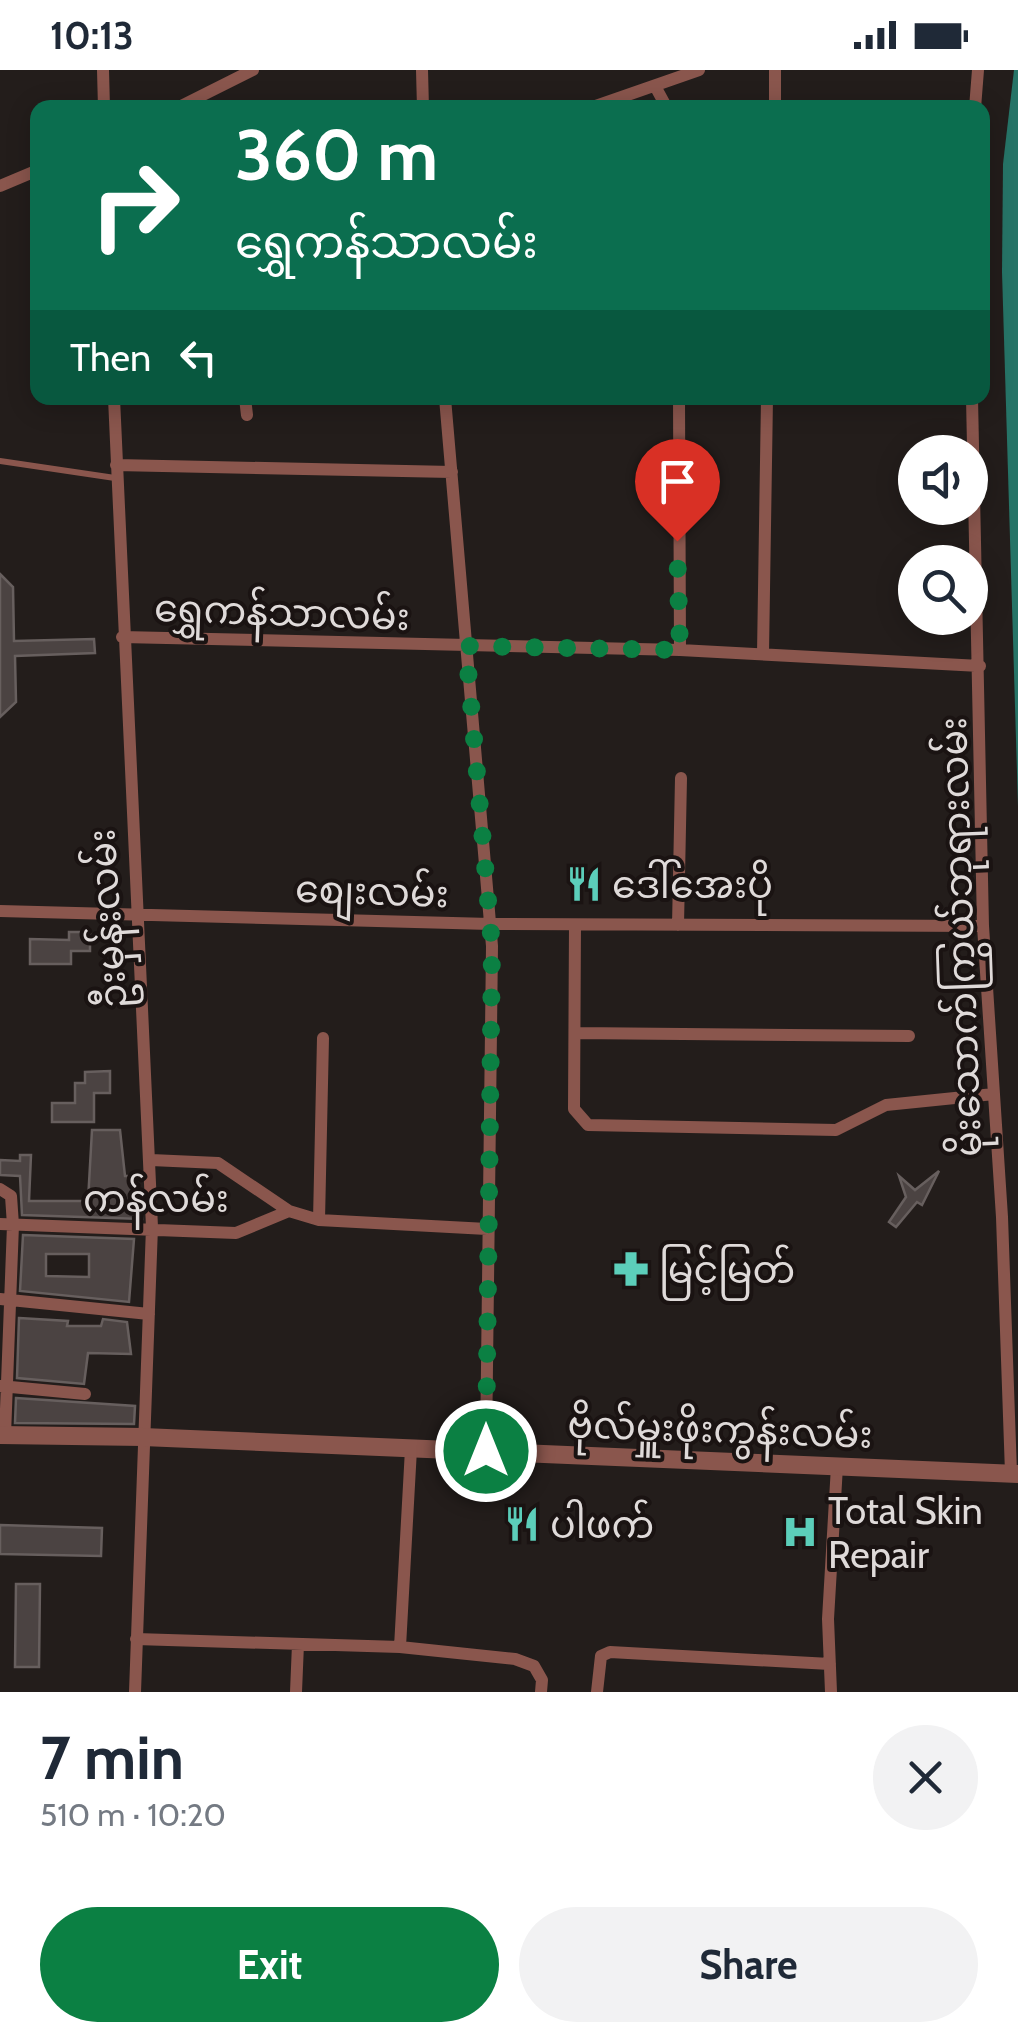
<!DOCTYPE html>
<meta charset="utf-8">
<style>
:root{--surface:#fff;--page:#f2f2f3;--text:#1f2937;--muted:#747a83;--accent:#0b8043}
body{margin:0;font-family:Cabin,"Noto Sans Myanmar",sans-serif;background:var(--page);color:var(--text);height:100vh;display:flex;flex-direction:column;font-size:38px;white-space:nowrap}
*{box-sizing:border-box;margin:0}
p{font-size:32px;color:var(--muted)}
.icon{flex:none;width:55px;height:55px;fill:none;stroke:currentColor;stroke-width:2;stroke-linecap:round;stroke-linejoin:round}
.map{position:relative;height:1622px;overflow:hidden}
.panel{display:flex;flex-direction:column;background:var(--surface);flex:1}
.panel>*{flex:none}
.top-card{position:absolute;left:30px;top:30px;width:960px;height:305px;border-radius:20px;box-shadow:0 5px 25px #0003;background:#0b6e4f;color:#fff;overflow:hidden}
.tools{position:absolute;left:898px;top:365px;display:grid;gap:20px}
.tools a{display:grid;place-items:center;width:90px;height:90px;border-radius:50%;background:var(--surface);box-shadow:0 5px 25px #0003;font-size:50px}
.pin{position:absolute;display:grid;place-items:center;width:85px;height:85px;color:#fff;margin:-102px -42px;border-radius:50% 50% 50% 0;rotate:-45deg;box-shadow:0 0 10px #0007}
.pin .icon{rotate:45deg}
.me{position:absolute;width:110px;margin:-55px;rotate:0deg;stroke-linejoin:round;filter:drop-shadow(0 0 8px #0008)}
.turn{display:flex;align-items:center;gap:35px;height:210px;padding:0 40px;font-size:45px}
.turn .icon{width:130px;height:130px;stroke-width:2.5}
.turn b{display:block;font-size:70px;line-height:85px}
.then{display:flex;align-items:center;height:95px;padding:0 40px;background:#0003;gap:20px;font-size:38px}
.round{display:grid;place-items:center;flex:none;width:105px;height:105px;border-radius:52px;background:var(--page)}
.overview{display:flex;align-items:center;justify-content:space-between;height:170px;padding:0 40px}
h1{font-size:60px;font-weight:800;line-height:75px}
.primary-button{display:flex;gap:20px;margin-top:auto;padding:20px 40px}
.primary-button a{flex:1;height:115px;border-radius:60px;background:var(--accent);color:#fff;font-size:40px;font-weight:800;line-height:115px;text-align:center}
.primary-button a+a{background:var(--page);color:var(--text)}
.status{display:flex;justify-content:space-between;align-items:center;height:70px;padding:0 50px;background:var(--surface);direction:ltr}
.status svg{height:28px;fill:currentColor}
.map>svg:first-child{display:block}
</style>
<div class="status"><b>10:13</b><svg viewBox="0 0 49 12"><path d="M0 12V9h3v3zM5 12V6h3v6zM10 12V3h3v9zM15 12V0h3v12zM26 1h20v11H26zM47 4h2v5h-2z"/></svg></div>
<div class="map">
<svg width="1018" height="1622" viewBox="0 0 1018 1622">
<rect width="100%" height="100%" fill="#231d1b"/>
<path fill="#267467" d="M 1014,0 L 1018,0 L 1018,736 L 1002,202 L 1003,94 Z"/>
<path fill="#4b4342" stroke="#675f5e" stroke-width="2.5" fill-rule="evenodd" d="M 0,504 L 13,517 L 14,571 L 94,569 L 95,583 L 15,586 L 16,632 L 0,647 Z
M 69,862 L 90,862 L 90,881 L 71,881 L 71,894 L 30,894 L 30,869 L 69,870 Z
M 110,1001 L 110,1023 L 94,1023 L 94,1052 L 52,1052 L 52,1033 L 75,1033 L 75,1013 L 85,1013 L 85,1002 Z
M 92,1060 L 120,1060 L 125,1106 L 132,1106 L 131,1137 L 141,1137 L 142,1149 L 22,1145 L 20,1106 L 0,1105 L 0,1090 L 20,1091 L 20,1085 L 31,1085 L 29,1131 L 88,1131 Z
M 939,1101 L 922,1135 L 917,1132 L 896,1157 L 889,1152 L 906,1127 L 899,1106 L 915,1120 Z
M 23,1165 L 134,1169 L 129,1232 L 20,1221 ZM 46,1184 L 89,1184 L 89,1207 L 46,1206 Z
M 19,1248 L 68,1251 L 67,1256 L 101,1256 L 103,1249 L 127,1252 L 131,1284 L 88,1283 L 84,1314 L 17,1308 Z
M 16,1328 L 135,1336 L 134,1354 L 15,1353 Z
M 0,1455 L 102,1458 L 101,1486 L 0,1484 Z
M 16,1514 L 40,1514 L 39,1597 L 15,1597 Z"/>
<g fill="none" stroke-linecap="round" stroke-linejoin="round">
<path stroke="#8a564d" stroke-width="6" d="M 0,391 L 115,408"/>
<path stroke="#8a564d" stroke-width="12" d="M 103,0 L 104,38
M 422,0 L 423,38
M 775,0 L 775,38
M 655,16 L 667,38
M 177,38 L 253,0
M 590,38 L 699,0
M 975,38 L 978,0
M 0,116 L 38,100
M 114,328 L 152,1157 L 135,1622
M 245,328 L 247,345
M 445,328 L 492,876 L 486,1381
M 679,328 L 680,580
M 972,328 L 983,856 L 1002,1147 L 1011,1403
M 116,395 L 452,402
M 122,567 L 680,580 L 980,596
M 763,584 L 767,328
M 0,841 L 490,854 L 983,856
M 575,855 L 574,1039 L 588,1055 L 836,1060 L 886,1035 L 994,1024
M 678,855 L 681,708
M 575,963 L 909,966
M 151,1090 L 218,1093 L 289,1141
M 0,1119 L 11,1126 L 13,1155 L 5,1365
M 319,1150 L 323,968
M 0,1154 L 236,1163 L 289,1141 L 319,1150 L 487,1159
M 0,1229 L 149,1244
M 0,1316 L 85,1324
M 136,1569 L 400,1577 L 515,1589 L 534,1596 L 542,1610 L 541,1622
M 400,1577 L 411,1379
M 296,1622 L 298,1574
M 597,1622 L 601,1586 L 610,1582 L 830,1594
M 831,1622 L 828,1549 L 837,1396"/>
<path stroke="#8a564d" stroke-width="18" d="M 0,1365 L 143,1367 L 1018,1404"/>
</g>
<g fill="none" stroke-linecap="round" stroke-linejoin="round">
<path stroke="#0b8043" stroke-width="18" stroke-dasharray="0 32.4" d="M 486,1381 L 492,876 L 466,576 L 680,580 L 677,471"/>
</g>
<defs>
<symbol id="restaurant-bare" viewBox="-9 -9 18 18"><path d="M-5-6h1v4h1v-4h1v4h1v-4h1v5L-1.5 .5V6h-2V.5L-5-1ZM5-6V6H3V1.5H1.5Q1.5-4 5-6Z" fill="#5cceba" stroke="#1a1312" stroke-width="2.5" paint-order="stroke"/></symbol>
<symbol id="pharmacy-bare" viewBox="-9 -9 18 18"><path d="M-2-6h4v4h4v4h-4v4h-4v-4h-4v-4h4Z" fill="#5cceba" stroke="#1a1312" stroke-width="2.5" paint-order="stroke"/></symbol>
<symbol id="hospital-bare" viewBox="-9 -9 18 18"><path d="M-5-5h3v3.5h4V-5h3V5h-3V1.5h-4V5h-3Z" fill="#5cceba" stroke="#1a1312" stroke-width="2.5" paint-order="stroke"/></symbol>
</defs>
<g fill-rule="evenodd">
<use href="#restaurant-bare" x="559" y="789" width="50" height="50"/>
<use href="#pharmacy-bare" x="606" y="1174" width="50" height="50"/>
<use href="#restaurant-bare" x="497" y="1429" width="50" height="50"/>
<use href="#hospital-bare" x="775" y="1437" width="50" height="50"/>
</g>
<g text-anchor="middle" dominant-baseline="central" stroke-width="8" stroke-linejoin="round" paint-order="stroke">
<g font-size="38" fill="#dfdad9" stroke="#1a1312">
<text transform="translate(282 542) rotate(2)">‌ရွှေကန်သာလမ်း</text>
<text transform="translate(372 821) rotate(2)">စျေးလမ်း</text>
<text transform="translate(107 849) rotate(-94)">ဦးမှန်းလမ်း</text>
<text transform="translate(960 867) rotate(-92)">မိုးသောက်ကြွယ်ဘုရားလမ်း</text>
<text x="156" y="1128">ကန်လမ်း</text>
<text transform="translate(720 1359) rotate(2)">ဗိုလ်မှူးဖိုးကွန်းလမ်း</text>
</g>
<g font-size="38" fill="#dfdad9" stroke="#1a1312" text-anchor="start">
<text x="612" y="814">ဒေါ်အေးပို</text>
<text x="659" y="1199">မြင့်မြတ်</text>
<text x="828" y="1440">Total Skin<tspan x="828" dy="44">Repair</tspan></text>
<text x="550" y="1454">ပါဖက်</text>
</g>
</g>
</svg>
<div class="tools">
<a><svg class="icon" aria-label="sound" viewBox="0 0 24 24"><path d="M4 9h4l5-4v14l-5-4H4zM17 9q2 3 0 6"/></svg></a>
<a><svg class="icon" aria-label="search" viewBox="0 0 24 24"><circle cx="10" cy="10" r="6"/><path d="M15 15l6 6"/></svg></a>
</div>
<div class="pin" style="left:677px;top:471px;background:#d93025"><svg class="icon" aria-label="arrive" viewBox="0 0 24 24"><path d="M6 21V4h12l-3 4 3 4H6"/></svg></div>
<svg class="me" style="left:486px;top:1381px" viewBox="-20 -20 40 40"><circle r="17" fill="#0b8043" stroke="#fff" stroke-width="3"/><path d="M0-11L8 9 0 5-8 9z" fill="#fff"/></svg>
<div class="top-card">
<div class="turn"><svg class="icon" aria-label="right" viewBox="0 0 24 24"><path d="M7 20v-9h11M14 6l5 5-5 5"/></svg><div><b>360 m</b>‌ရွှေကန်သာလမ်း</div></div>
<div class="then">Then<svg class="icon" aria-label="left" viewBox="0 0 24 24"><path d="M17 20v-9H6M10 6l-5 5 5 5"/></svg></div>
</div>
</div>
<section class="panel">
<div class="overview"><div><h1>7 min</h1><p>510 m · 10:20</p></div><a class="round"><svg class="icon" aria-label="close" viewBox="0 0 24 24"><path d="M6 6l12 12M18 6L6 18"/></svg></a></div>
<div class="primary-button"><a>Exit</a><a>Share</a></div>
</section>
